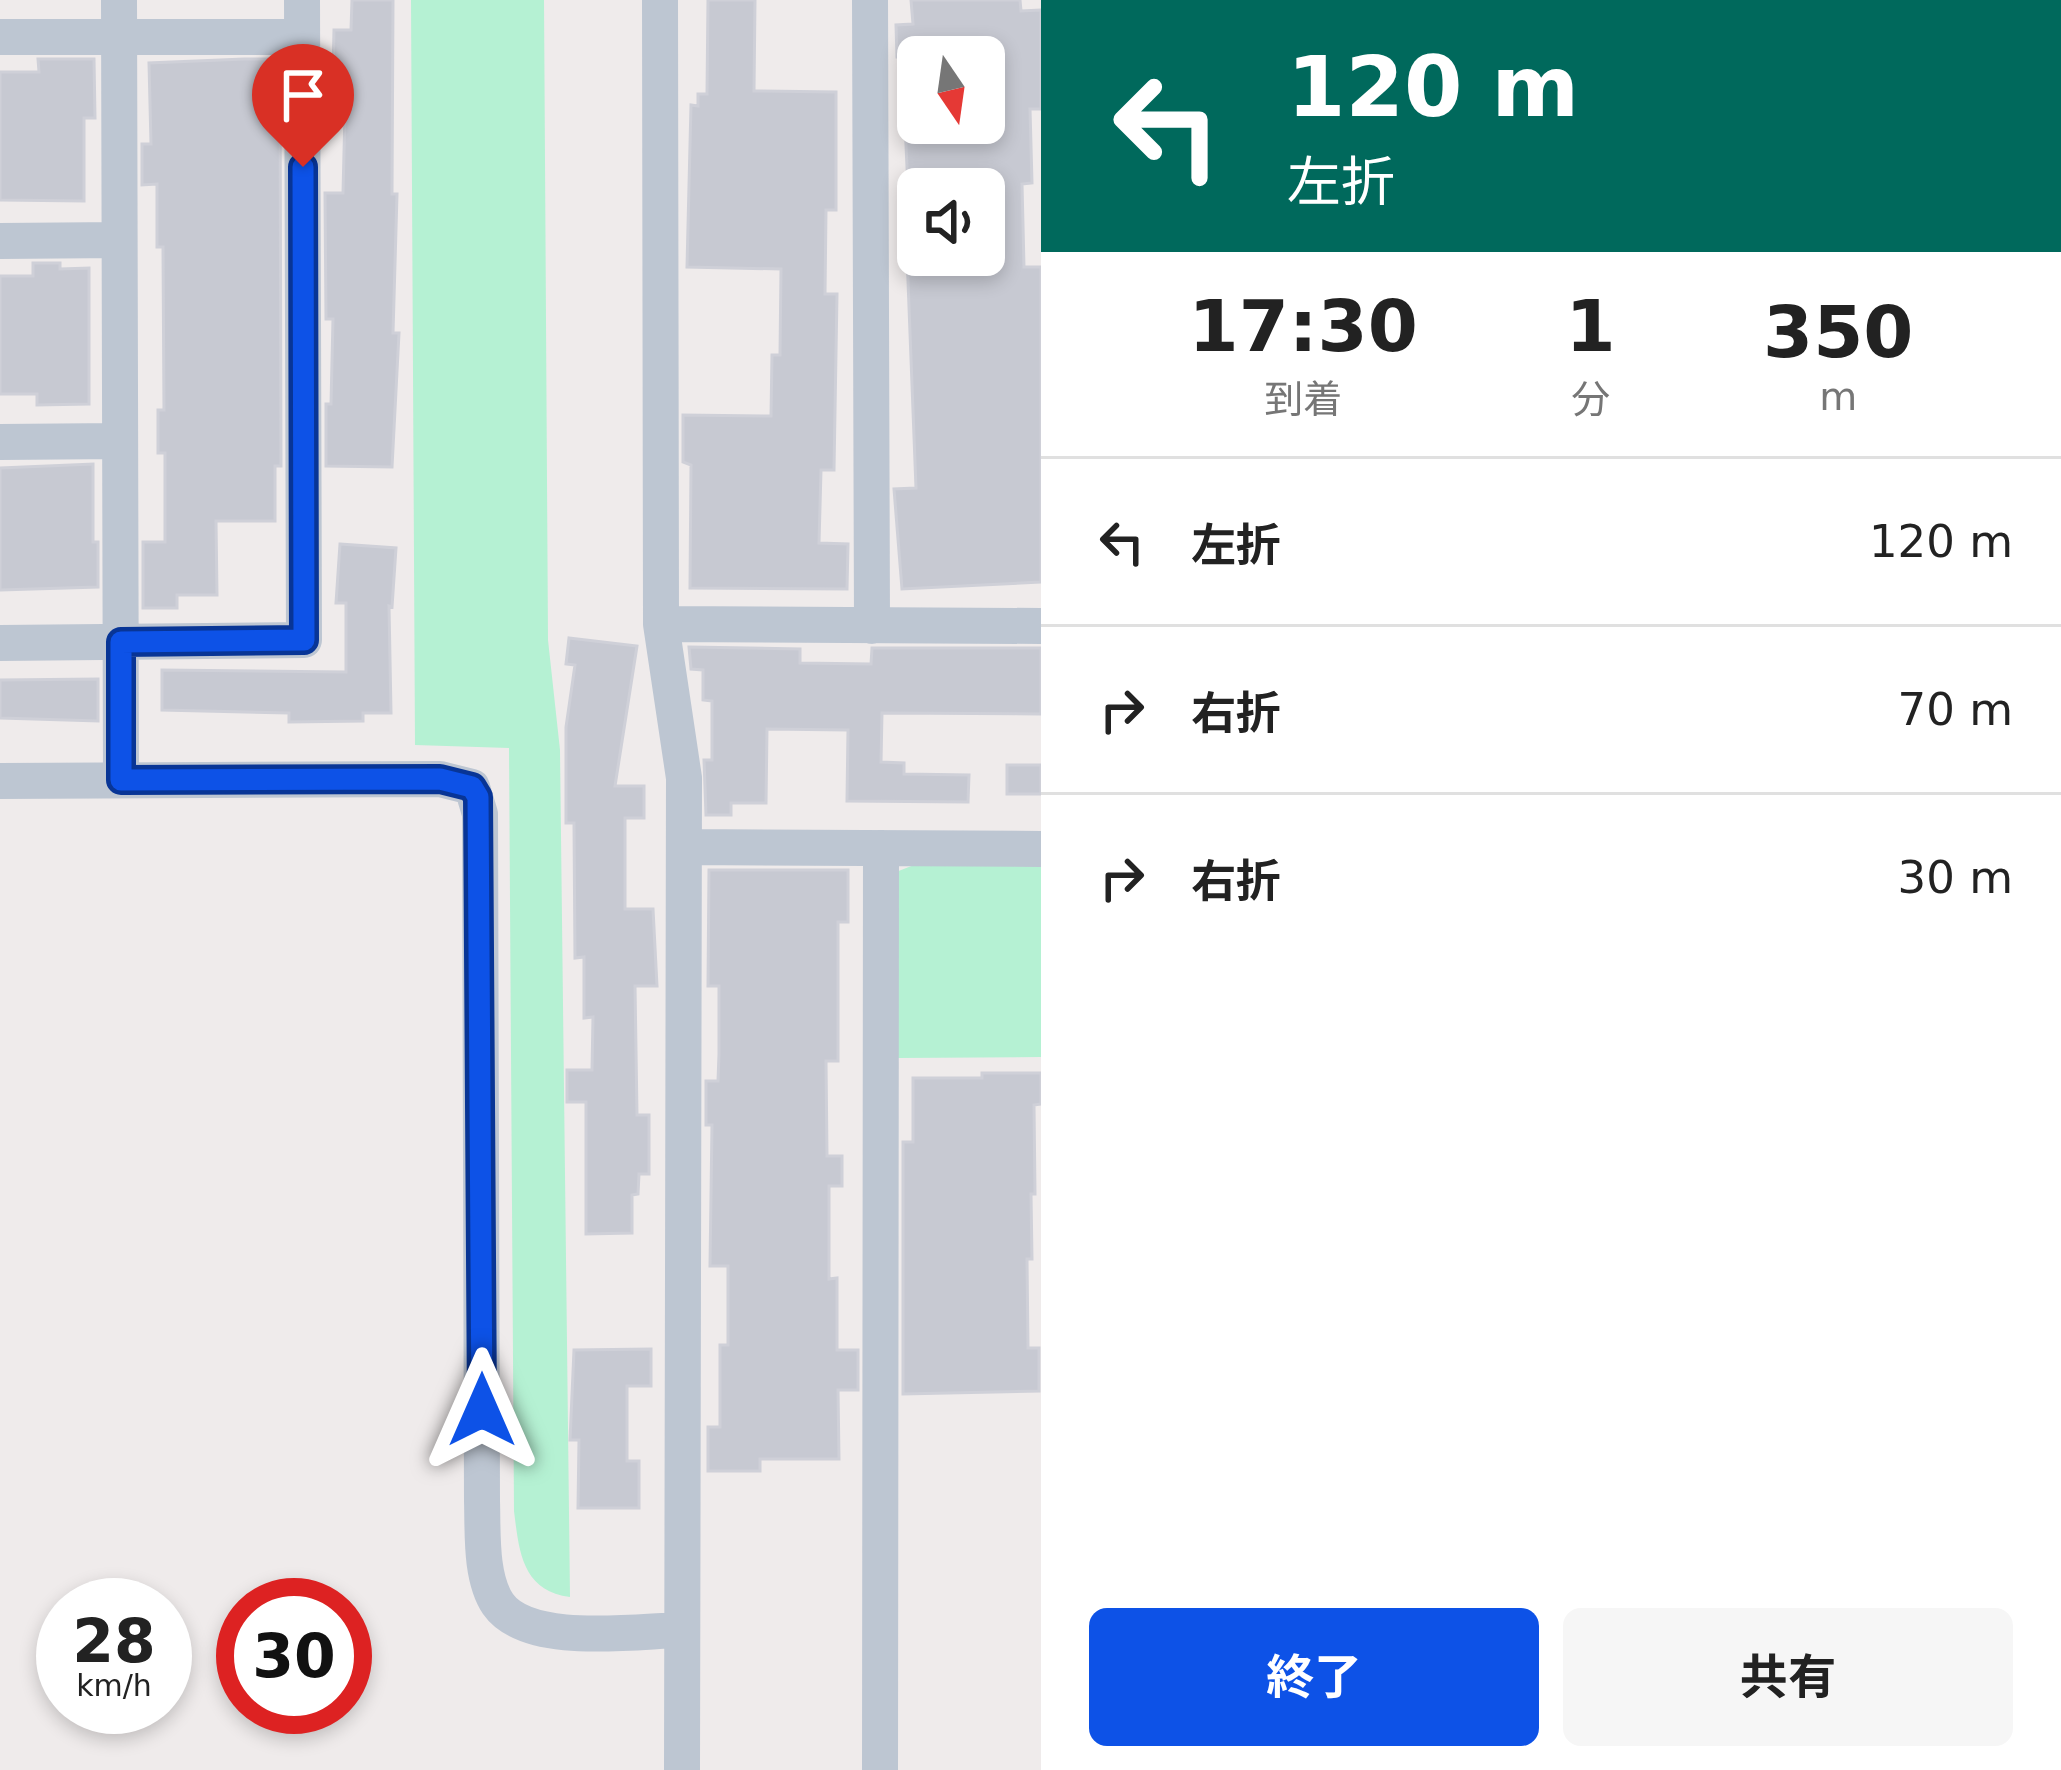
<!DOCTYPE html>
<html lang="ja">
<meta charset="utf-8">
<style>
:root{--surface:#fff;--page:#f6f6f6;--text:#222;--muted:#767676;--line:#e0e0e0;--accent:#0d52e7}
body{margin:0;font-family:"DejaVu Sans","Noto Sans JP",sans-serif;background:var(--page);color:var(--text);height:100vh;display:flex;flex-direction:column;font-size:45px;white-space:nowrap}
*{box-sizing:border-box;margin:0}
p{font-size:39px;color:var(--muted)}
.icon{flex:none;width:66px;height:66px;fill:none;stroke:currentColor;stroke-width:2;stroke-linecap:round;stroke-linejoin:round}
.map{position:relative;flex:1;overflow:hidden}
.side{display:flex;flex-direction:column;background:var(--surface);width:1020px}
.side>*{flex:none}
.banner{background:#00695c;color:#fff;overflow:hidden}
.needle{width:78px;rotate:167deg}
.controls{position:absolute;left:897px;top:36px;display:grid;gap:24px}
.controls a{display:grid;place-items:center;width:108px;height:108px;border-radius:18px;background:var(--surface);box-shadow:0 6px 18px #0003;font-size:60px}
.speed{position:absolute;left:36px;top:1578px;display:flex;gap:24px;font-size:60px;font-weight:700;text-align:center}
.speed>*{display:grid;place-content:center;width:156px;height:156px;border-radius:50%;background:var(--surface);box-shadow:0 6px 18px #0003;line-height:1}
.speed small{font-size:30px;font-weight:400}
.speed .limit{border:18px solid #d22;background:#fff;color:#111}
.pin{position:absolute;display:grid;place-items:center;width:102px;height:102px;color:#fff;margin:-123px -51px;border-radius:50% 50% 50% 0;rotate:-45deg;box-shadow:0 0 12px #0007}
.pin .icon{rotate:45deg}
.me{position:absolute;width:132px;margin:-66px;rotate:0deg;stroke-linejoin:round;filter:drop-shadow(0 0 9px #0008)}
.turn{display:flex;align-items:center;gap:42px;height:252px;padding:0 48px;font-size:54px}
.turn .icon{width:156px;height:156px;stroke-width:2.5}
.turn b{display:block;font-size:84px;line-height:102px}
.eta{display:flex;justify-content:space-evenly;align-items:center;height:204px;text-align:center}
.eta b{font-size:72px;font-weight:700;line-height:84px}
.primary-button{display:flex;gap:24px;margin-top:auto;padding:24px 48px}
.primary-button a{flex:1;height:138px;border-radius:18px;background:var(--accent);color:#fff;font-size:48px;font-weight:700;line-height:138px;text-align:center}
.primary-button a+a{background:var(--page);color:var(--text)}
ul{padding:0;list-style:none}
li{display:flex;align-items:center;gap:36px;height:168px;padding:0 48px;border-top:3px solid var(--line)}
li div{flex:1}
li b{display:block;font-size:45px}
li em{font-style:normal}
main{display:flex;flex:1;min-height:0}
.map>svg:first-child{display:block}
</style>
<main>
<div class="map">
<svg width="1041" height="1770" viewBox="0 0 1041 1770">
<rect width="100%" height="100%" fill="#efebeb"/>
<path fill="#b5f1d3" d="M 411,0 L 544,0 L 548,640 L 560,750 L 570,1597 C 522,1591 519,1551 514,1511 L 509,748 L 415,745 Z
M 914,865 L 1041,865 L 1041,1057 L 897,1058 L 896,872 Z"/>
<path fill="#c7c9d2" stroke="#cfd0d8" stroke-width="3" d="M 352,0 L 393,0 L 392,194 L 397,194 L 393,333 L 399,333 L 392,467 L 326,466 L 326,404 L 331,404 L 333,319 L 326,319 L 325,193 L 343,193 L 346,72 L 333,71 L 334,30 L 351,30 Z
M 708,0 L 755,0 L 754,91 L 836,92 L 836,210 L 826,210 L 825,294 L 837,294 L 834,470 L 821,470 L 819,543 L 848,544 L 847,589 L 690,588 L 691,465 L 683,462 L 683,415 L 771,416 L 772,355 L 780,355 L 781,269 L 687,267 L 691,105 L 698,106 L 698,94 L 707,94 Z
M 911,0 L 1020,0 L 1021,11 L 1041,10 L 1041,109 L 1030,109 L 1032,183 L 1022,184 L 1024,267 L 1041,267 L 1041,582 L 902,589 L 894,489 L 916,488 L 907,255 L 984,255 L 984,189 L 908,189 L 905,123 L 984,123 L 984,57 L 897,57 L 896,25 L 913,24 Z
M 38,59 L 94,59 L 95,118 L 84,118 L 84,201 L 0,200 L 0,72 L 39,72 Z
M 244,59 L 280,59 L 281,466 L 275,466 L 275,521 L 216,521 L 217,595 L 177,595 L 177,608 L 143,608 L 143,542 L 165,542 L 165,453 L 158,453 L 158,410 L 164,410 L 163,247 L 157,247 L 157,184 L 142,185 L 142,144 L 151,144 L 149,63 Z
M 33,263 L 60,263 L 60,269 L 89,268 L 89,404 L 37,405 L 37,394 L 0,394 L 0,276 L 33,276 Z
M 93,464 L 93,542 L 98,542 L 98,587 L 0,590 L 0,468 Z
M 340,544 L 396,548 L 392,607 L 389,606 L 391,713 L 363,713 L 363,721 L 289,722 L 289,713 L 162,710 L 162,670 L 346,672 L 346,603 L 336,603 Z
M 569,638 L 637,646 L 615,786 L 644,786 L 644,818 L 625,818 L 625,909 L 653,909 L 657,986 L 635,986 L 637,1115 L 649,1115 L 649,1174 L 639,1174 L 638,1194 L 632,1195 L 632,1233 L 586,1234 L 586,1102 L 567,1102 L 567,1070 L 592,1070 L 593,1017 L 584,1018 L 584,957 L 575,958 L 574,823 L 566,823 L 566,727 L 575,665 L 566,664 Z
M 689,647 L 800,649 L 800,663 L 871,664 L 872,648 L 1041,648 L 1041,714 L 882,713 L 881,762 L 904,763 L 904,774 L 969,775 L 968,802 L 847,801 L 848,730 L 767,729 L 766,803 L 731,803 L 731,815 L 706,815 L 704,760 L 712,760 L 712,701 L 703,700 L 703,670 L 691,669 Z
M 98,679 L 98,721 L 0,718 L 0,680 Z
M 1007,765 L 1041,765 L 1041,794 L 1007,794 Z
M 709,870 L 848,870 L 848,922 L 838,922 L 838,1061 L 826,1061 L 827,1156 L 842,1156 L 842,1186 L 829,1186 L 829,1279 L 837,1278 L 837,1350 L 858,1350 L 858,1390 L 838,1390 L 839,1459 L 760,1459 L 760,1471 L 708,1471 L 708,1427 L 720,1427 L 720,1345 L 728,1345 L 728,1266 L 710,1266 L 712,1125 L 706,1125 L 706,1081 L 718,1081 L 719,1054 L 719,986 L 708,986 Z
M 982,1073 L 1041,1073 L 1041,1104 L 1034,1105 L 1035,1194 L 1031,1194 L 1032,1259 L 1027,1259 L 1028,1348 L 1039,1348 L 1039,1391 L 903,1394 L 903,1142 L 913,1142 L 913,1078 L 982,1078 Z
M 651,1349 L 651,1386 L 627,1386 L 627,1461 L 639,1461 L 639,1508 L 578,1508 L 579,1440 L 570,1440 L 574,1350 Z"/>
<g fill="none" stroke-linecap="round" stroke-linejoin="round">
<path stroke="#bdc6d2" stroke-width="36" d="M 119,0 L 121,780
M 660,0 L 661,624 L 684,778 L 682,1770
M 870,0 L 872,626
M 0,37 L 302,37
M 0,241 L 119,240
M 0,442 L 118,441
M 661,624 L 1041,626
M 0,643 L 304,640 L 302,0
M 0,781 L 440,779 L 472,787 L 480,814 L 482,1501 C 483,1532 480,1577 498,1604 C 528,1647 635,1631 681,1630
M 684,847 L 1041,849
M 880,1770 L 881,848"/>
</g>
<g fill="none" stroke-linecap="round" stroke-linejoin="round">
<defs>
<path id="route" d="M 303,167 L 304,640 L 121,642 L 121,780 L 440,779 L 472,787 L 478,797 L 482,1410"/>
</defs>
<use href="#route" stroke="#083596" stroke-width="30"/>
<use href="#route" stroke="#0d52e7" stroke-width="21"/>
</g>
</svg>
<div class="controls">
<a><svg class="needle" viewBox="-14 -14 28 28"><path d="M0-13l5 13h-10z" fill="#e53935"/><path d="M0 13l5-13h-10z" fill="#767676"/></svg></a>
<a><svg class="icon" aria-label="sound" viewBox="0 0 24 24"><path d="M4 9h4l5-4v14l-5-4H4zM17 9q2 3 0 6"/></svg></a>
</div>
<div class="speed"><div>28<small>km/h</small></div><div class="limit">30</div></div>
<div class="pin" style="left:303px;top:167px;background:#d93025"><svg class="icon" aria-label="arrive" viewBox="0 0 24 24"><path d="M6 21V4h12l-3 4 3 4H6"/></svg></div>
<svg class="me" style="left:482px;top:1410px" viewBox="-20 -20 40 40"><path d="M0-17L14 15 0 8-14 15z" fill="#0d52e7" stroke="#fff" stroke-width="4"/></svg>
</div>
<section class="side">
<div class="banner">
<div class="turn"><svg class="icon" aria-label="left" viewBox="0 0 24 24"><path d="M17 20v-9H6M10 6l-5 5 5 5"/></svg><div><b>120 m</b>左折</div></div>
</div>
<div class="eta">
<div><b>17:30</b><p>到着</p></div>
<div><b>1</b><p>分</p></div>
<div><b>350</b><p>m</p></div>
</div>
<ul>
<li><svg class="icon" aria-label="left" viewBox="0 0 24 24"><path d="M17 20v-9H6M10 6l-5 5 5 5"/></svg><div><b>左折</b></div><em>120 m</em></li>
<li><svg class="icon" aria-label="right" viewBox="0 0 24 24"><path d="M7 20v-9h11M14 6l5 5-5 5"/></svg><div><b>右折</b></div><em>70 m</em></li>
<li><svg class="icon" aria-label="right" viewBox="0 0 24 24"><path d="M7 20v-9h11M14 6l5 5-5 5"/></svg><div><b>右折</b></div><em>30 m</em></li>
</ul>
<div class="primary-button"><a>終了</a><a>共有</a></div>
</section>
</main>
